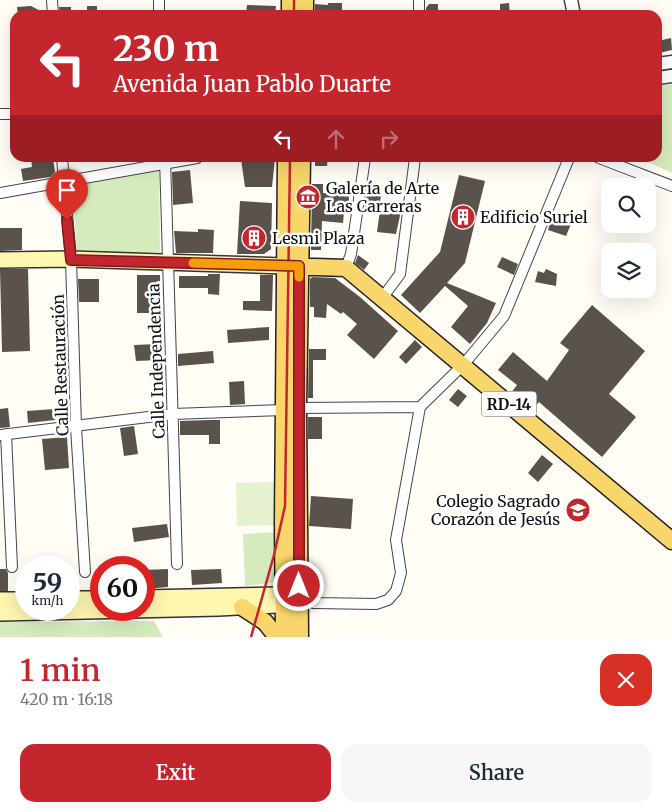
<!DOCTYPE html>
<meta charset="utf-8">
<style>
:root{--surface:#fff;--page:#f6f6f7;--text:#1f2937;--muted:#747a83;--accent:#c4262e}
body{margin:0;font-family:Merriweather,serif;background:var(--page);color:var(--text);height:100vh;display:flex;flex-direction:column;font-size:19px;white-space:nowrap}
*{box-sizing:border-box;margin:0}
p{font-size:16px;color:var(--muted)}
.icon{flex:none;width:28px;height:28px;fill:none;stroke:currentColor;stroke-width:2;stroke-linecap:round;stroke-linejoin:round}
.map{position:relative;height:637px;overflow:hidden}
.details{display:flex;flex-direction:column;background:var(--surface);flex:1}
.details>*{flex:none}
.hud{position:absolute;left:10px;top:10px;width:652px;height:152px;border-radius:15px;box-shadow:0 5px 20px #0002;background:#c4262e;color:#fff;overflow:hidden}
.buttons{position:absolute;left:601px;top:178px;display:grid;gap:10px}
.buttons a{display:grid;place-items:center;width:55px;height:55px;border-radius:10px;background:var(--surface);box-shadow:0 5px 20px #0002;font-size:25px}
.speed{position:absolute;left:15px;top:556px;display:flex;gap:10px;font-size:25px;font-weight:700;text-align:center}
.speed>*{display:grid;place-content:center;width:65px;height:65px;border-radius:50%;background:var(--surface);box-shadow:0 5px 20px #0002;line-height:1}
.speed small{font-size:12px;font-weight:400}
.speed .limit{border:8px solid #d22;background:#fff;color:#111}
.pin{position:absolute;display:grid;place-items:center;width:42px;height:42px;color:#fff;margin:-51px -21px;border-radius:50% 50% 50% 0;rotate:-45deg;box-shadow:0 0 5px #0007}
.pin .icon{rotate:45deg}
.me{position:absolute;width:55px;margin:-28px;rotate:0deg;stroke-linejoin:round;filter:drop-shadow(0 0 4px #0008)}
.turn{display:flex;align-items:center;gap:18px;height:105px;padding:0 20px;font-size:22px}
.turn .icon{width:65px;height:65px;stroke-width:2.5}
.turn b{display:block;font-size:35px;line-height:42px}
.lanes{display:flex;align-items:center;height:48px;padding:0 20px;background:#0003;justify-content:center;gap:25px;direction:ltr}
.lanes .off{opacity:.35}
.round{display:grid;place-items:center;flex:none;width:52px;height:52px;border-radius:15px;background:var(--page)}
.summary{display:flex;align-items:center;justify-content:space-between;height:85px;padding:0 20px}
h1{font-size:30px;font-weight:600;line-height:38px;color:var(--accent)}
.primary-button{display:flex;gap:10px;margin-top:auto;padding:10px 20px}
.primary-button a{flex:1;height:58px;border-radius:15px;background:var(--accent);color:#fff;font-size:20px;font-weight:600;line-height:58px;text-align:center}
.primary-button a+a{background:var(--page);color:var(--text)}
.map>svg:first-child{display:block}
</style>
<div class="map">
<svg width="672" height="637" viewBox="0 0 672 637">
<rect width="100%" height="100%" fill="#fffdf5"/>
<path fill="#d5ebbd" d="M 672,84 L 672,173 L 639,158 L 658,158 L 658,86 Z
M 159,171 L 160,252 L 77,255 L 72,186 Z
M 277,532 L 278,582 L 245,586 L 243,534 Z
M 154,621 L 163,637 L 0,637 L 0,622 Z"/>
<path fill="#e6f2cf" d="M 274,482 L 275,525 L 237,526 L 236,483 Z"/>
<path fill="#5a524d" d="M 328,3 L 342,3 L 342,15 L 315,15 L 315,4 L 328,5 Z
M 509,3 L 510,15 L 500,15 L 500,4 Z
M 429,4 L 438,4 L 438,15 L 426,15 L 426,8 Z
M 247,5 L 276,6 L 275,15 L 246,15 Z
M 31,6 L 46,14 L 46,15 L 18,15 L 17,7 Z
M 87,6 L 97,6 L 97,15 L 87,15 Z
M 59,7 L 71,7 L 71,15 L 60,15 Z
M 671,38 L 672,50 L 659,53 L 658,41 Z
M 31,158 L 53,158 L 55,172 L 50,177 L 23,181 L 21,169 L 32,167 Z
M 250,158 L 275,158 L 272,187 L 245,187 L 241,159 Z
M 315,158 L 328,158 L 327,166 L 315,166 Z
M 190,170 L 193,203 L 173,205 L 172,172 Z
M 459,175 L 485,181 L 465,263 L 447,283 L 496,303 L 487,323 L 470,344 L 451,327 L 468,306 L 445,286 L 420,313 L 401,295 L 440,252 Z
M 312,184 L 323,184 L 323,193 L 349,194 L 349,202 L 345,202 L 343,223 L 322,221 L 321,250 L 311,250 Z
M 385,184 L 403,186 L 403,194 L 384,193 Z
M 367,193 L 381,195 L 379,210 L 365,209 Z
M 240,201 L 272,203 L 271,249 L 264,254 L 237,254 Z
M 380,210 L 401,211 L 396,234 L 377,232 Z
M 552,217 L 571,224 L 566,236 L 548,230 Z
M 0,228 L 22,228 L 22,250 L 0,251 Z
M 198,229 L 214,230 L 213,253 L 176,253 L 174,231 L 198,232 Z
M 358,255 L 369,263 L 364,270 L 355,263 Z
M 502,257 L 518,264 L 514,275 L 497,267 Z
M 0,269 L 28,269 L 30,351 L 2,352 Z
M 546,269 L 557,274 L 556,286 L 535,282 L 538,271 L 544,273 Z
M 208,274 L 220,274 L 219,295 L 208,294 L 208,288 L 179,288 L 179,276 L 208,276 Z
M 137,275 L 160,275 L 160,313 L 137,313 Z
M 260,275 L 273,275 L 272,311 L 243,310 L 243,301 L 260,301 Z
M 312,277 L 335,278 L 360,297 L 398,331 L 374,359 L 347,335 L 357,324 L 343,312 L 341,314 L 327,304 L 326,318 L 314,317 L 314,307 L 310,307 L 310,279 Z
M 78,279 L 99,279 L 99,302 L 79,302 Z
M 592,305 L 645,351 L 609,394 L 636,417 L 602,457 L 539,402 L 532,411 L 511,393 L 517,385 L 498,370 L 513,352 L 547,381 L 569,350 L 560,343 Z
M 269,327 L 269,340 L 228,343 L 227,330 Z
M 415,340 L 422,347 L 406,364 L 399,357 Z
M 158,344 L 160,360 L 136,361 L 134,345 Z
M 309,349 L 326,349 L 326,360 L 313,360 L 313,398 L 308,398 Z
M 213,351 L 214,363 L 178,366 L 178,354 Z
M 244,381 L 245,404 L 230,405 L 229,382 Z
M 458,389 L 467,396 L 458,407 L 449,400 Z
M 8,408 L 10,427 L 0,428 L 0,409 Z
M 54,409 L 55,420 L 28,423 L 27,411 Z
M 308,417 L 322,417 L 322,439 L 308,439 Z
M 209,420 L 220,420 L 220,444 L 209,444 L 209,435 L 180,435 L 180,421 Z
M 134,426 L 138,454 L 124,456 L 120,428 Z
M 67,437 L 69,468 L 45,470 L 42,439 Z
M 542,455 L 553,464 L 538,482 L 528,473 Z
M 311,496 L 353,499 L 351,529 L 309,526 Z
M 167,524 L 169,537 L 134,542 L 132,528 Z
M 0,569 L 6,569 L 8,573 L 8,591 L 0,591 Z
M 168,569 L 168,587 L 144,589 L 144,570 Z
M 221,569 L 222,583 L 192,585 L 191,570 Z"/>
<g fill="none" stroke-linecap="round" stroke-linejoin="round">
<defs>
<path id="minor" d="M 52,0 L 53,15
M 159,0 L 159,15
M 419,0 L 419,15
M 0,114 L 15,114
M 62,158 L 71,259 L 76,427 L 85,572
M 165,158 L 177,564
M 599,158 L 672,186
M 0,193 L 197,158
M 346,268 L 351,254 L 365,158
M 383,297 L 400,274 L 415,158
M 298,408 L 420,407
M 6,434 L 12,567
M 0,435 L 173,414 L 284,410
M 299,598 L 314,603 L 376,604 L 388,600 L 396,591 L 401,573 L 396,540 L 420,407 L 464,364 L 504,316 L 569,158"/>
<path id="tertiary" d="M 571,0 L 574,15
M 658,64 L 672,62
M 658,78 L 672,76"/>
<path id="secondary" d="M 0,260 L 71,259 L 284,266
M 144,598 L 276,595
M 69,599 L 101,599
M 0,600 L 26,600
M 0,613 L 219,608 L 296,604"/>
<path id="primary" d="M 290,15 L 290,0
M 305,15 L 305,0
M 284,266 L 346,268 L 672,541
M 242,607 L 265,622 L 277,637
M 284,637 L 283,523 L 286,158
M 300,637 L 298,408 L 302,158"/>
</defs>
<use href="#minor" stroke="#444" stroke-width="12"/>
<use href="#tertiary" stroke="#444" stroke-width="15"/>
<use href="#secondary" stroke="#333" stroke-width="18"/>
<use href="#primary" stroke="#222" stroke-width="19"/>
<use href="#minor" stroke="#fff" stroke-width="10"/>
<use href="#tertiary" stroke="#fff" stroke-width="12"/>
<use href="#secondary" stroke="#fff6b0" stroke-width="15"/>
<use href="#primary" stroke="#f9d66b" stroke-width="16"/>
<path stroke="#c4262e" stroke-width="2.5" d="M 294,15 L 294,0
M 251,637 L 274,555 L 285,506 L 290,158"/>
</g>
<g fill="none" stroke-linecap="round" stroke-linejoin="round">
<defs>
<path id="route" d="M 67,220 L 71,260 L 299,266 L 299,586"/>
</defs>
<use href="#route" stroke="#7f191e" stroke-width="12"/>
<use href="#route" stroke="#c4262e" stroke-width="9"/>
<path stroke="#f59e0b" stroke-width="9" d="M 193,263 L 299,266 L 299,277"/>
</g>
<defs>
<symbol id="museum-disc" viewBox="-11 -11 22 22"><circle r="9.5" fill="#c4262e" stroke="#fff"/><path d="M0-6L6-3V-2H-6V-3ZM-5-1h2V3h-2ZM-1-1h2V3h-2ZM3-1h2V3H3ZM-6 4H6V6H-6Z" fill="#fff"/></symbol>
<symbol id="building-disc" viewBox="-11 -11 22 22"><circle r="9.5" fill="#c4262e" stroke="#fff"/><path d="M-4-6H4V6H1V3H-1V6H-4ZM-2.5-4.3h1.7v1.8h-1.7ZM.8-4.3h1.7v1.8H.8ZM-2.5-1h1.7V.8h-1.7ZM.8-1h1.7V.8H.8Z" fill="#fff"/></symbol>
<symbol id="university-disc" viewBox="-11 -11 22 22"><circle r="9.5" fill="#c4262e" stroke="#fff"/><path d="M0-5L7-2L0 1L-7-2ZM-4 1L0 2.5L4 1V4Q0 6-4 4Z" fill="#fff"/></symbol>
</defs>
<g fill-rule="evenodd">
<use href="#museum-disc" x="294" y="183" width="28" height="28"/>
<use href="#building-disc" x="449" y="203" width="28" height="28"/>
<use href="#building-disc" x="240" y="224" width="28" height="28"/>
<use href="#university-disc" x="564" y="496" width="28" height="28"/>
</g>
<g text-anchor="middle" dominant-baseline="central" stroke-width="5" stroke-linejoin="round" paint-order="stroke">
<rect fill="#fff" stroke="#585858" stroke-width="1" x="481.5" y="391.5" width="55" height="25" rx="4"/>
<g font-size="15" font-weight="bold" fill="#111">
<text x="509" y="404">RD-14</text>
</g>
<g font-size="16" fill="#111" stroke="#fff" text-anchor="start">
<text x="326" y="188">Galería de Arte<tspan x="326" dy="18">Las Carreras</tspan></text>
<text x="480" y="217">Edificio Suriel</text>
<text x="272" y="238">Lesmi Plaza</text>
<text x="560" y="501" text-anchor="end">Colegio Sagrado<tspan x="560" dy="18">Corazón de Jesús</tspan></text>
</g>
<g font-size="16" fill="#111" stroke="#fff">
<text transform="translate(156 361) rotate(-92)">Calle Independencia</text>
<text transform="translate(60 365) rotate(-92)">Calle Restauración</text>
</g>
</g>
</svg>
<div class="buttons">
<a><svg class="icon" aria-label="search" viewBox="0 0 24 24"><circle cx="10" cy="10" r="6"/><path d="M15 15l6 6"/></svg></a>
<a><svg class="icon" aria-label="layers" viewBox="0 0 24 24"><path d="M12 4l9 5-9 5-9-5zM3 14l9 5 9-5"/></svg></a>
</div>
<div class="speed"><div>59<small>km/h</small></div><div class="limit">60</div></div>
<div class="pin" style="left:67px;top:220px;background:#d93025"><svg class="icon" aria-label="arrive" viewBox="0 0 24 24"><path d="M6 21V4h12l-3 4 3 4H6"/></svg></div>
<svg class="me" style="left:299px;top:586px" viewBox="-20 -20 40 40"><circle r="17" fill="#c4262e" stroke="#fff" stroke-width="3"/><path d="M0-11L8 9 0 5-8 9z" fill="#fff"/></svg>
<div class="hud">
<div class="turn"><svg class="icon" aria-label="left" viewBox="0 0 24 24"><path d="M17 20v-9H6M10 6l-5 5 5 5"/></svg><div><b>230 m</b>Avenida Juan Pablo Duarte</div></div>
<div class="lanes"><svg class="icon" aria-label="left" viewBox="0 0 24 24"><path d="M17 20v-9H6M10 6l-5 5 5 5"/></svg><svg class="icon off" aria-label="ahead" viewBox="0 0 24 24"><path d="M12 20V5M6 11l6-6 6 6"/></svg><svg class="icon off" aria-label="right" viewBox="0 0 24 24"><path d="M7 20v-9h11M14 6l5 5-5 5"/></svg></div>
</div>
</div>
<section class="details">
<div class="summary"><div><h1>1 min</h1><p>420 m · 16:18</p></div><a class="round" style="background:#d93025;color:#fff"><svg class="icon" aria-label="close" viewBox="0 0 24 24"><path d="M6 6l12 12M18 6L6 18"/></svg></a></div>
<div class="primary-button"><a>Exit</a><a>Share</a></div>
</section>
